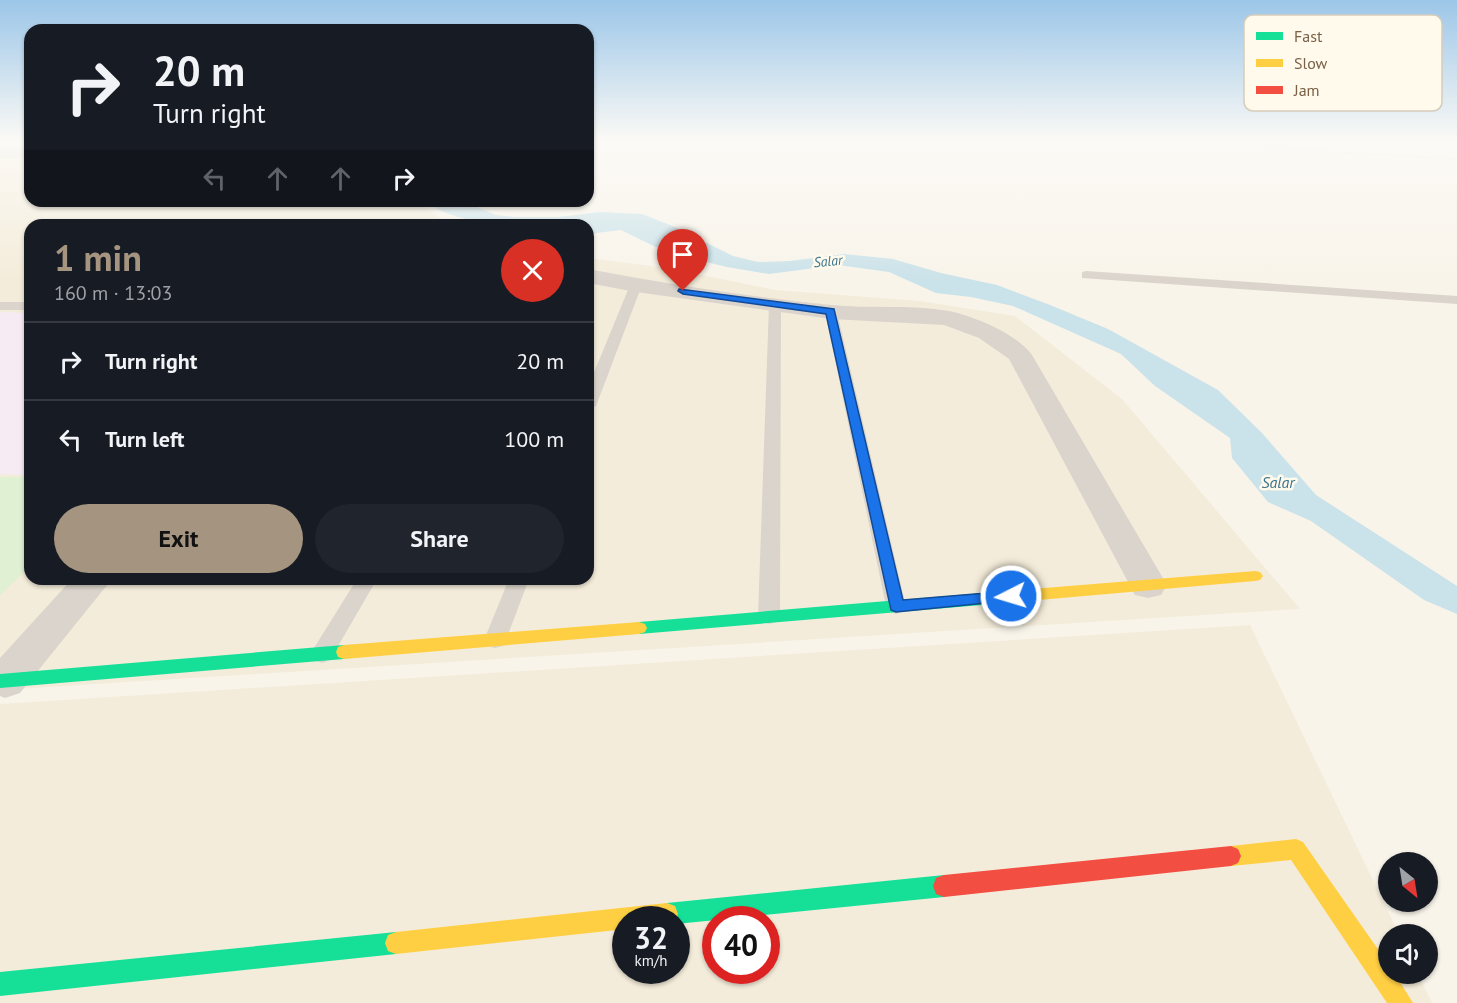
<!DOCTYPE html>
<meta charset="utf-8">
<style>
:root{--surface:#171b24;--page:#20242c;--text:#f1f3f6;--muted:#9ea1a6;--line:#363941;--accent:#a59480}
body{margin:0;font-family:"PT Sans",sans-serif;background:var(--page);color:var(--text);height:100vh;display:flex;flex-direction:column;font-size:22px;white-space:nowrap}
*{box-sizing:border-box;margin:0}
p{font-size:20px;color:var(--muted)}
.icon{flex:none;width:33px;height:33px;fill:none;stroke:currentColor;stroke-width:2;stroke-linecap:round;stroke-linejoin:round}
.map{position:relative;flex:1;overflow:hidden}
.drawer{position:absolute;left:24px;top:219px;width:570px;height:366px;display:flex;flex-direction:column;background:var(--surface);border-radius:18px;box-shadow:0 2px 4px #0004}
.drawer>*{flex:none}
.guide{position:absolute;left:24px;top:24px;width:570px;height:183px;border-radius:18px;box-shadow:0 2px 4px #0004;background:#171b24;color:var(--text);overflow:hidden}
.needle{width:39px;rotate:150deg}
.fabs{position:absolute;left:1378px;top:852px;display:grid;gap:12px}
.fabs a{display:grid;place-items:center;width:60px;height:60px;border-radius:50%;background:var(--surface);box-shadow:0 2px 4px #0004;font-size:30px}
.speed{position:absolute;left:612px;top:906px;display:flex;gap:12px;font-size:30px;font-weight:700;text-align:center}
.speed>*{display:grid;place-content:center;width:78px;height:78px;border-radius:50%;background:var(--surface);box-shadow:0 2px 4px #0004;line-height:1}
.speed small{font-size:15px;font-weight:400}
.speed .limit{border:9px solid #d22;background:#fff;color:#111}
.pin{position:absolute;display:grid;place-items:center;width:51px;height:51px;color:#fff;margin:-62px -26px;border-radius:50% 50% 50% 0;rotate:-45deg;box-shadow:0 0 6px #0007}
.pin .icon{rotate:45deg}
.me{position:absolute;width:66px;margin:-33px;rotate:265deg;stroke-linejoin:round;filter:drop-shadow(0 0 4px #0008)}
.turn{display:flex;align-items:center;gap:21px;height:126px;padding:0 30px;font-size:27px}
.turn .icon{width:78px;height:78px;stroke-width:2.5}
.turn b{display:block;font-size:42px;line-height:51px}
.lanes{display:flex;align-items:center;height:57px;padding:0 30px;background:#0003;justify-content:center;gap:30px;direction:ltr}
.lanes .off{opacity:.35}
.round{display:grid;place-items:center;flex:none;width:63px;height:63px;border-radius:32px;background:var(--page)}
.headline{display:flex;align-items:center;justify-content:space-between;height:102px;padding:0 30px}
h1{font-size:36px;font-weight:600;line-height:45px;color:var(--accent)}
.button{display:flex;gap:12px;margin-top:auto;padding:12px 30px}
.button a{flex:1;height:69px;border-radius:36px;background:var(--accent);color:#111;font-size:24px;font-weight:600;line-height:69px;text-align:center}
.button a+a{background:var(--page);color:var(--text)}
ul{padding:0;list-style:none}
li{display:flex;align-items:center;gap:18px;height:78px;padding:0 30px;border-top:2px solid var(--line)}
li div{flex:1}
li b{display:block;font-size:22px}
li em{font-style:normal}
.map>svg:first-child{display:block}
</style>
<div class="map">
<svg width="1457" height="1003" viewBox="0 0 1457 1003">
<rect width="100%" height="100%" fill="#f8f4ea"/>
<path fill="#f4ecda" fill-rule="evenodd" d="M 30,155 L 30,170 L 21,184 L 30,186 L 30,201 L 405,201 L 419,203 L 450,225 L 30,225 L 30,579 L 588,579 L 588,258 L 667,268 L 775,290 L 920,301 L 1015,316 L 1122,399 L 1300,609 L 0,690 L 0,156 Z
M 1250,625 L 1399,934 L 1389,934 L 1389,974 L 1418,974 L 1432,1003 L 0,1003 L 0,704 ZM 626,920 L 676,920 L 676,970 L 626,970 ZM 716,920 L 766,920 L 766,970 L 716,970 Z"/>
<path fill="#f6eaf3" d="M 0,312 L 30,313 L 30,475 L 0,474 Z"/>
<path fill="#e0f0d3" d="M 0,477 L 30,477 L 30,566 L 0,595 Z"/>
<path fill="#cae2e9" d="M 433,201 L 473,201 L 479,208 L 496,215 L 514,217 L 558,217 L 601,212 L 642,214 L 675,227 L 733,256 L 758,262 L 790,261 L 844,254 L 893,259 L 941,273 L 997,285 L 1050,305 L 1108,329 L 1218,390 L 1262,433 L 1316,495 L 1457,586 L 1457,614 L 1424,600 L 1311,521 L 1268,502 L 1232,458 L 1230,438 L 1155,386 L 1121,354 L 1013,306 L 971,297 L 936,293 L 889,272 L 838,265 L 769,274 L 727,267 L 668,253 L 621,230 L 588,234 L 588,225 C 537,225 477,231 432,206 Z"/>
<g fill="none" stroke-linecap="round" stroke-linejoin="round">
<path stroke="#dbd4cc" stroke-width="2" stroke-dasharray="1 2" stroke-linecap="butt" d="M 1141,141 L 1457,159"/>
<path fill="#dbd4cc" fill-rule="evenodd" d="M 1086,271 L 1457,296 L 1457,304 L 1082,278 L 1082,272 Z
M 636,281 L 642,285 L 596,406 L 588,411 L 588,387 L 630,285 Z
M 775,300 L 781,304 L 780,616 L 776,622 L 769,624 L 762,622 L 758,616 L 769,304 Z
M 0,302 L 30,302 L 30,310 L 0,310 Z
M 831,308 L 837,312 L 906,606 L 903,611 L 896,614 L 889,611 L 886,606 L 825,312 Z
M 357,579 L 377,579 L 330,660 L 322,663 L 314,660 L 311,654 L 314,648 Z
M 509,579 L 529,579 L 506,640 L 503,646 L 495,648 L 487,646 L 484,640 Z"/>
<path fill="#dbd4cc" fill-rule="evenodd" d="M 0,148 L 30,148 L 30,158 L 0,158 Z
M 588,269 C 668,284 750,297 831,305 C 869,309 911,304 949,311 C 974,316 1017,334 1032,355 L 1167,585 L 1161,595 L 1148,598 L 1135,595 L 1009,359 L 979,338 L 944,325 L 831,319 L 636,292 L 588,283 Z
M 72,579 L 112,579 L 20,693 L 5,698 L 0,696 L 0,658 Z"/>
<path fill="#16e098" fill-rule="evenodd" d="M 1006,591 L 1011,593 L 1014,597 L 1011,601 L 1006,603 L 639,634 L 633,632 L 631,628 L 633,624 L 639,622 Z
M 344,645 L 350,647 L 352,652 L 350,657 L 344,659 L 0,688 L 0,674 Z
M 944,875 L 952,878 L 955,886 L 952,894 L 944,897 L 676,924 L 676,920 L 658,920 L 656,914 L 659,906 L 667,903 Z
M 396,932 L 404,935 L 407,943 L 404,951 L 396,954 L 0,996 L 0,972 Z"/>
<path fill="#ffcf43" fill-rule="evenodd" d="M 1255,571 L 1260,572 L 1263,576 L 1260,580 L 1255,581 L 1006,603 L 1001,601 L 998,597 L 1001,593 L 1006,591 Z
M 639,622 L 645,624 L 647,628 L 645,632 L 639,634 L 344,659 L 338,657 L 336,652 L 338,647 L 344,645 Z
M 1296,839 L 1303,842 L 1389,965 L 1389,974 L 1395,974 L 1413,1003 L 1387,1003 L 1291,860 L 1231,866 L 1224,863 L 1221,856 L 1224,849 L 1231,846 Z
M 667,903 L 675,906 L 678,914 L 676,920 L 626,920 L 626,929 L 396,954 L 388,951 L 385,943 L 388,935 L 396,932 Z"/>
<path fill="#f24e42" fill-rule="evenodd" d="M 1231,846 L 1238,849 L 1241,856 L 1238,863 L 1231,866 L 944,897 L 936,894 L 933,886 L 936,878 L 944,875 Z"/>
</g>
<linearGradient id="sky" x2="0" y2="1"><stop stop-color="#9cc6e8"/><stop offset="0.5" stop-color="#fcfaf6"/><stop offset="1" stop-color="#fcfaf6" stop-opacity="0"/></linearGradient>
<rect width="1457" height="282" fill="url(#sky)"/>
<path fill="#1a73e8" stroke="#114b97" stroke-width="1.5" d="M 679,289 L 834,309 L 903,600 L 1011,591 L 1016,592 L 1018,596 L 1016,600 L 896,612 L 891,610 L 826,314 L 683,294 L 678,291 Z"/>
<g text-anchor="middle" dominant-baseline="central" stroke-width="5" stroke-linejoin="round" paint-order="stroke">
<g font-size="14" font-style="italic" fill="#3f758e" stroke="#fffaec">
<text transform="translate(828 261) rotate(-5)">Salar</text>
</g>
<g font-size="16" font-style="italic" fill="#3f758e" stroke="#fffaec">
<text x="1278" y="482">Salar</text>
</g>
</g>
<rect x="1244" y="15" width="198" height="96" rx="9" fill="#fffaec" stroke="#d7ccba" stroke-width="1.5"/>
<rect x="1256" y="32" width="27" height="8" fill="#16e098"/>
<rect x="1256" y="59" width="27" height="8" fill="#ffcf43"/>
<rect x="1256" y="86" width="27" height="8" fill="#f24e42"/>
<g font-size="16" fill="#796047">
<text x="1294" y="42">Fast</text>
<text x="1294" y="69">Slow</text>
<text x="1294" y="96">Jam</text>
</g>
</svg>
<div class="fabs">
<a><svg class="needle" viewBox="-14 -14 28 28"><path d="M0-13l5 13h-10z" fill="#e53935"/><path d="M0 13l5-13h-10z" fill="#9ea1a6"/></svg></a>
<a><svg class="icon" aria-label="sound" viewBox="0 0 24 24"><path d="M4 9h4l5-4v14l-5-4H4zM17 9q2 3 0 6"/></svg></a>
</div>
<div class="speed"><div>32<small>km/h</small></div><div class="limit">40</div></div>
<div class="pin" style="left:683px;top:291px;background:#d93025"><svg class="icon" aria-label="arrive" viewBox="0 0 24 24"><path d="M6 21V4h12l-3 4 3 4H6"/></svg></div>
<svg class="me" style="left:1011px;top:596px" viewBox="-20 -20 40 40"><circle r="17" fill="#1a73e8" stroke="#fff" stroke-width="3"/><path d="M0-11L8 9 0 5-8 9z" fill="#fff"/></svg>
<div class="guide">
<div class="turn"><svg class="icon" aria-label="right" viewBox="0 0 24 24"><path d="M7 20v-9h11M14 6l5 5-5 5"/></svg><div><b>20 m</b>Turn right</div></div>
<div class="lanes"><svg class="icon off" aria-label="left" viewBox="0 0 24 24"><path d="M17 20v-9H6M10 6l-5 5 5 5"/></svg><svg class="icon off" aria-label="ahead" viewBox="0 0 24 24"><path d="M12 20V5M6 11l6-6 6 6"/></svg><svg class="icon off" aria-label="ahead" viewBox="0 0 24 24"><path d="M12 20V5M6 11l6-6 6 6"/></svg><svg class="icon" aria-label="right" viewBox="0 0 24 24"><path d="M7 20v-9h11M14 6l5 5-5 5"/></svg></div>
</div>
<section class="drawer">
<div class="headline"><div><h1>1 min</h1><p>160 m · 13:03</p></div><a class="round" style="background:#d93025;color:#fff"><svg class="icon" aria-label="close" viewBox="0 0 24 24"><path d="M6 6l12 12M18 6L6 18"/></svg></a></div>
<ul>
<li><svg class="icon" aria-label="right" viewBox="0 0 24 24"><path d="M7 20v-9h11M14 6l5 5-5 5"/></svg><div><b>Turn right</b></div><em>20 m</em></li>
<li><svg class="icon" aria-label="left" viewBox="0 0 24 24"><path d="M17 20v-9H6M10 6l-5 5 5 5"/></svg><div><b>Turn left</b></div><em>100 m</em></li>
</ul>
<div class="button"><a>Exit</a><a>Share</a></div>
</section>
</div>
